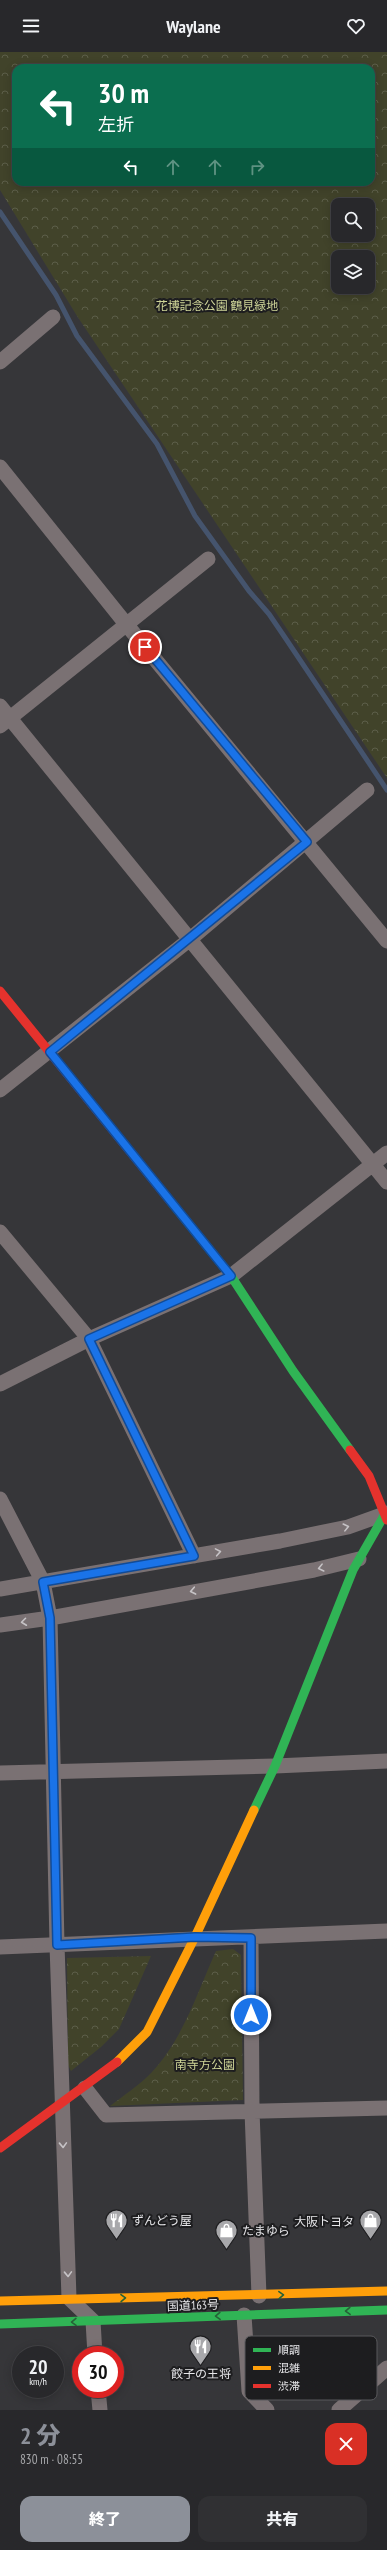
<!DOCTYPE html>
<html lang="ja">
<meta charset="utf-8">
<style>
:root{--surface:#28282b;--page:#303033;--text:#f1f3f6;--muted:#a5a6a9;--line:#444447;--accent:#8c9099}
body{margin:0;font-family:"PT Sans Narrow","Noto Sans JP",sans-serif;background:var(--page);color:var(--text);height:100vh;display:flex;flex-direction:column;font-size:15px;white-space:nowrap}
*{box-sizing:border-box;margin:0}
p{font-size:13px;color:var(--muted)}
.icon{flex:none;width:22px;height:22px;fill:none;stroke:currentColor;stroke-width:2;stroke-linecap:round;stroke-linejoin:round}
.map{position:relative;height:2358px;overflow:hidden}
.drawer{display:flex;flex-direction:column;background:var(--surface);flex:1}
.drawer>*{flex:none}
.top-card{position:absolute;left:12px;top:12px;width:363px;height:122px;border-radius:12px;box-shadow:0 2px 10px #0003,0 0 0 1px var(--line);background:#0b6e4f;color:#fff;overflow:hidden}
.buttons{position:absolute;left:331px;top:146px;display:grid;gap:8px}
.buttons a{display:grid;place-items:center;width:44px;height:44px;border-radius:8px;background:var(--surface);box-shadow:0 2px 10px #0003,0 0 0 1px var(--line);font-size:20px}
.speed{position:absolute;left:12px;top:2294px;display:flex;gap:8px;font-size:20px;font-weight:700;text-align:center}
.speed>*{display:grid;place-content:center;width:52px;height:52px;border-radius:50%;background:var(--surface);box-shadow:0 2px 10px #0003,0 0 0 1px var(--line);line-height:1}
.speed small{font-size:10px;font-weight:400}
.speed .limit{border:6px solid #d22;background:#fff;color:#111}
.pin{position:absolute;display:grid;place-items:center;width:34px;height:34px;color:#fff;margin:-17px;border:2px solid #fff;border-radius:50%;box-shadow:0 1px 4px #0007}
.me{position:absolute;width:44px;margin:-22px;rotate:0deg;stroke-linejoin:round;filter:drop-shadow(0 0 3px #0008)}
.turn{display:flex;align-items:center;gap:14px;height:84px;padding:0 20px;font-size:18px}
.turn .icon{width:52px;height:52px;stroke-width:2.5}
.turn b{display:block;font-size:28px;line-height:34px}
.lanes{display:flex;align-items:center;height:38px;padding:0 20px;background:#0003;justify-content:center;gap:20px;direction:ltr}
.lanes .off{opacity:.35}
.round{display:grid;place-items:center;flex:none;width:42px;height:42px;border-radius:12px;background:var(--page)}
.head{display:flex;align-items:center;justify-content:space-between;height:68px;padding:0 20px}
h1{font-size:24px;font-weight:800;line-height:30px;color:var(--accent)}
.action{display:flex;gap:8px;margin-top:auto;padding:8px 20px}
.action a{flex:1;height:46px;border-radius:12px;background:var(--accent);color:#fff;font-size:16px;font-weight:800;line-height:46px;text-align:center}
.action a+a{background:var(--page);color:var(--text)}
header{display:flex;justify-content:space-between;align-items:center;height:52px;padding:0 20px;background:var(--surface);font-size:18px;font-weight:800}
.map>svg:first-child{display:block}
</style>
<header><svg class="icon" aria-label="menu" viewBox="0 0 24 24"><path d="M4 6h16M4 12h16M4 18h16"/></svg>Waylane<svg class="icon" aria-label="heart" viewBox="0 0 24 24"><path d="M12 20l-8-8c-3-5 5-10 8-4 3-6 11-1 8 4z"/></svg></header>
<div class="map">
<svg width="387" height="2358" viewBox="0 0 387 2358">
<defs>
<pattern id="park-crowns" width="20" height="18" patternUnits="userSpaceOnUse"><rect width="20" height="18" fill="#41432a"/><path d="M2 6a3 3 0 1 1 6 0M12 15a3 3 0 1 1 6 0" fill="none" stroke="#5c5e49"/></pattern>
</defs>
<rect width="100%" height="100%" fill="#363639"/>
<path fill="url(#park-crowns)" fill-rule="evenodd" d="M 0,0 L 387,0 L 387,726 L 77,264 L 0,138 ZM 16,16 L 371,16 L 371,130 L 16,130 ZM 338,153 L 368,153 L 368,183 L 338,183 ZM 338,205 L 368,205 L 368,235 L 338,235 Z
M 233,1897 L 241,1903 L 243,2048 L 110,2054 C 124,2043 140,2033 152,2020 C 183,1987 198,1939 216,1899 Z
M 151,1904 L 119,1977 L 101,1995 L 71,2019 L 68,2013 L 67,1906 Z"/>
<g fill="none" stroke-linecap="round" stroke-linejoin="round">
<path stroke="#45546d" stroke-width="5" d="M 0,160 L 56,243 L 77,284 L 157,392 L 195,464 L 249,539 L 269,562 L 286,587 L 387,738"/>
<path stroke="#7a7173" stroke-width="15" d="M 0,310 L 53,265
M 0,415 L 126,572 L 387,889
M 0,654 L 387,1130
M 0,674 L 208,507
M 0,1038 L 189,888 L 367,738
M 0,1180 L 89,1287 L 194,1504
M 0,1332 L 89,1287 L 231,1224 L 387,1101
M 0,1447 L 43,1530 L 50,1566 L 57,1893 L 69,2246 L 93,2269 L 95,2303
M 0,1537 L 280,1489 L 348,1475 L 387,1461
M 0,1573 L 50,1566 L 314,1518 L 359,1507
M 0,1721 L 275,1714 L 387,1709
M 251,1886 L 252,2059 L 259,2244
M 0,1895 L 387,1879
M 85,2036 L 106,2063 L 387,2056
M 244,2263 L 249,2339 L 267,2358
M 98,2337 L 100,2358
M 339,2358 L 387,2316"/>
<path stroke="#30b455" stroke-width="9" d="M 171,1150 L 231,1224 L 293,1319 L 350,1398
M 254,1758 L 275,1714 L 353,1518 L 385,1462
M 0,2272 L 387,2258"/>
<path stroke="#ff9f0a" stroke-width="9" d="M 117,2010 L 147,1980 L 195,1885 L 254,1758
M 0,2249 L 387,2239"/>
<path stroke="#e5322d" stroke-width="9" d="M 0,939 L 171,1150
M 350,1398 L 369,1424 L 387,1468
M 0,2096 L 117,2010"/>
</g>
<defs><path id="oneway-chevron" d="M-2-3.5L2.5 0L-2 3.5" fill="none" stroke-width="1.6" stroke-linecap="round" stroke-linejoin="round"/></defs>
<g stroke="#c6c3c6">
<use href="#oneway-chevron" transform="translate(346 1475) rotate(-14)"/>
<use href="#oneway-chevron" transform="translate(218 1500) rotate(-10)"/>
<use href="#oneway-chevron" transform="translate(321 1516) rotate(166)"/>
<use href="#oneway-chevron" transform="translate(193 1539) rotate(169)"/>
<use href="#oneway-chevron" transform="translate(24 1570) rotate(173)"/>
<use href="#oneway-chevron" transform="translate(63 2093) rotate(88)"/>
<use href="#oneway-chevron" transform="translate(68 2222) rotate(88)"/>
</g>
<g stroke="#266137">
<use href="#oneway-chevron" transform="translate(281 2243) rotate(-2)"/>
<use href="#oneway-chevron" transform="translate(123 2246) rotate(-1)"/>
<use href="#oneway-chevron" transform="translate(348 2259) rotate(178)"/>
<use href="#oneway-chevron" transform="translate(218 2264) rotate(178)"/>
<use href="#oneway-chevron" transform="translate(74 2270) rotate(179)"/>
</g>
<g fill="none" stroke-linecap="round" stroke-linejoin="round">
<defs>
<path id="route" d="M 145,595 L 307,790 L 50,1000 L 231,1224 L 89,1287 L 194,1504 L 43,1530 L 50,1566 L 57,1893 L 195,1885 L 251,1886 L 251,1963"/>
</defs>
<use href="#route" stroke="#114b97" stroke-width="10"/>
<use href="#route" stroke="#1a73e8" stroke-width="7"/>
</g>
<defs>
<symbol id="restaurant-pin" viewBox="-11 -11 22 30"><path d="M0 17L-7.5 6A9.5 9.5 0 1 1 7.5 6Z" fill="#a8a8ab" stroke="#1d1d1f"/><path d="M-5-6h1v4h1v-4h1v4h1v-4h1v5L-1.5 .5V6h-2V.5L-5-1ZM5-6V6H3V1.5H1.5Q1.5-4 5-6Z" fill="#fff"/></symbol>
<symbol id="shop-pin" viewBox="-11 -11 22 30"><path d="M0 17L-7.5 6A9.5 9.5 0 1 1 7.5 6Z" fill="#a8a8ab" stroke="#1d1d1f"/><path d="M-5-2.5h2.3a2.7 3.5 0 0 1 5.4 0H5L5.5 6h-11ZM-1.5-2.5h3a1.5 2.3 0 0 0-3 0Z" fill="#fff"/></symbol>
</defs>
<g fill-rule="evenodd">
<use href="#restaurant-pin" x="104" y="2156" width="25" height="34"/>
<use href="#shop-pin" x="358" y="2156" width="25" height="34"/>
<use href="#shop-pin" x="214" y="2166" width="25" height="34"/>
<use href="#restaurant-pin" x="188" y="2282" width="25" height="34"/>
</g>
<g text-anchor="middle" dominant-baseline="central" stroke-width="4" stroke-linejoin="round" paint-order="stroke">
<g font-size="12" fill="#cfd598" stroke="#1d1d1f">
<text x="217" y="253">花博記念公園 鶴見緑地</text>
<text x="205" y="2012">南寺方公園</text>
</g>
<g font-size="12" fill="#e6e6e9" stroke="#1d1d1f" text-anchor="start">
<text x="132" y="2168">ずんどう屋</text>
<text x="354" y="2169" text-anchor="end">大阪トヨタ</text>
<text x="242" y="2178">たまゆら</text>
<text x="201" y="2321" text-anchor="middle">餃子の王将</text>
</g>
<g font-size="12" fill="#e6e6e9" stroke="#1d1d1f">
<text transform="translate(193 2253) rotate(-2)">国道163号</text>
</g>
</g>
<rect x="245" y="2284" width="132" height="64" rx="6" fill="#1d1d1f" stroke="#59595c" stroke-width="1"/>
<rect x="253" y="2296" width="18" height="4" fill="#30b455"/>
<rect x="253" y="2314" width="18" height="4" fill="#ff9f0a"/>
<rect x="253" y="2332" width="18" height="4" fill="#e5322d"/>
<g font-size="11" fill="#e6e6e9">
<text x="278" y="2302">順調</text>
<text x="278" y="2320">混雑</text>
<text x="278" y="2338">渋滞</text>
</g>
</svg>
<div class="buttons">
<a><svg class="icon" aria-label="search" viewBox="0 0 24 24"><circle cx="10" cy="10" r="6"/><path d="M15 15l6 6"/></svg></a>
<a><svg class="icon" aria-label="layers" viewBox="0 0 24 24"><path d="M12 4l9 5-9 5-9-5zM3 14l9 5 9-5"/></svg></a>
</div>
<div class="speed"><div>20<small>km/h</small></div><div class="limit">30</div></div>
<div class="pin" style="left:145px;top:595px;background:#d93025"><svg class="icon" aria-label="arrive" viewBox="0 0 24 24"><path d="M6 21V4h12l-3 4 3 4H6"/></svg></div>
<svg class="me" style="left:251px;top:1963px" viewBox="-20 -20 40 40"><circle r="17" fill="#1a73e8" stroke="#fff" stroke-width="3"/><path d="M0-11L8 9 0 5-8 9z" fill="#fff"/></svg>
<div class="top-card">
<div class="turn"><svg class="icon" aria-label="left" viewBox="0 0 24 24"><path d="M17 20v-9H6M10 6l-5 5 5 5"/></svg><div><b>30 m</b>左折</div></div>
<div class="lanes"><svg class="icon" aria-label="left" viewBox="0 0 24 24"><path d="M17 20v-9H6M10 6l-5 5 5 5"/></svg><svg class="icon off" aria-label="ahead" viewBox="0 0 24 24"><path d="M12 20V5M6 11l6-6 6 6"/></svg><svg class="icon off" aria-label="ahead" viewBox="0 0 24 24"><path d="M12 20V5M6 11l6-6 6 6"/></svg><svg class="icon off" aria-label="right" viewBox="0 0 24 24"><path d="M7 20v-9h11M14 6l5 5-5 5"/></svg></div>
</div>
</div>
<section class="drawer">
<div class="head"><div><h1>2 分</h1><p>830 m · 08:55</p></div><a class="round" style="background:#d93025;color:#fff"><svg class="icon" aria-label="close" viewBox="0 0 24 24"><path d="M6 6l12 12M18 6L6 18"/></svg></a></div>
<div class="action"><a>終了</a><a>共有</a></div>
</section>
